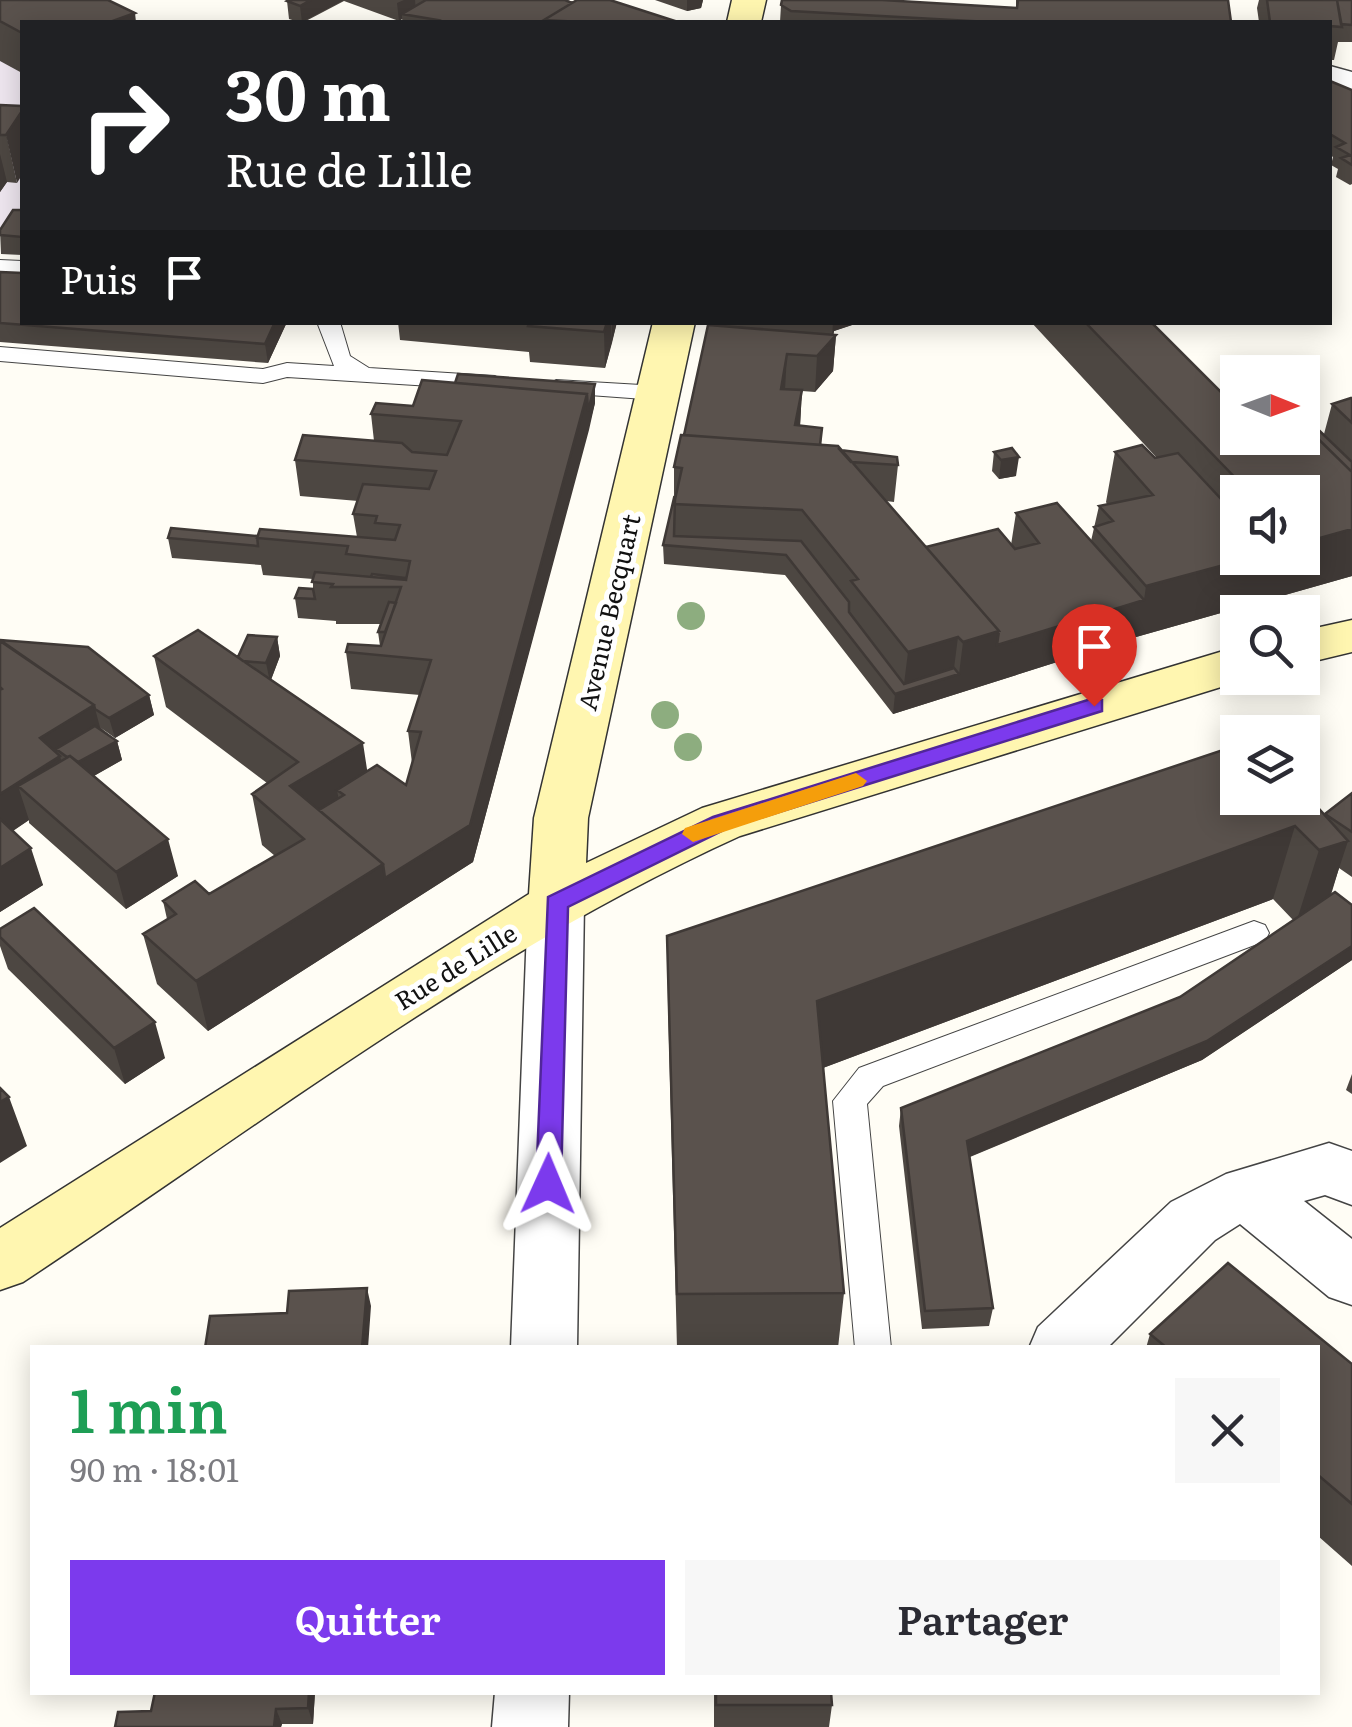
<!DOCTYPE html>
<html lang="fr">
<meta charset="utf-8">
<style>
:root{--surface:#fff;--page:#f7f7f7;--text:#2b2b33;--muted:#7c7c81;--accent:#7c3aed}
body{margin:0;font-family:Literata,serif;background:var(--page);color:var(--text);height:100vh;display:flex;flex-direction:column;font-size:38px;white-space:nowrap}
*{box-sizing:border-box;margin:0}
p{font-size:32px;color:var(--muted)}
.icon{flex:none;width:55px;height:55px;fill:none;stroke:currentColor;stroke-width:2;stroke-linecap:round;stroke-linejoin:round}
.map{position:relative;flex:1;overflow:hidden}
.details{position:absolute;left:30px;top:1345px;width:1290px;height:350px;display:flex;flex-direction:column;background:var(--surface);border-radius:0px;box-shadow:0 5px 25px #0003}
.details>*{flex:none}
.top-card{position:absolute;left:20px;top:20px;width:1312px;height:305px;border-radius:0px;box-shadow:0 5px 25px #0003;background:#202124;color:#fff;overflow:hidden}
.needle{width:65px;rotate:91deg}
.tools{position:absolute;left:1220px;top:355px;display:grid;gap:20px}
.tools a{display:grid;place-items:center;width:100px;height:100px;border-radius:0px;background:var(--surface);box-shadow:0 5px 25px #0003;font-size:50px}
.pin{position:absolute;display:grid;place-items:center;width:85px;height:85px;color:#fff;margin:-102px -42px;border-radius:50% 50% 50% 0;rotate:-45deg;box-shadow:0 0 10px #0007}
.pin .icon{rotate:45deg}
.me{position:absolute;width:110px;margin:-55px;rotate:1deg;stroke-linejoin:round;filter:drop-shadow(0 0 8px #0008)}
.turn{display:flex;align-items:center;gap:35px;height:210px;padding:0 40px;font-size:45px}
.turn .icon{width:130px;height:130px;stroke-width:2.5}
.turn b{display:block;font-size:70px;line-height:85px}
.then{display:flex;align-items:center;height:95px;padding:0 40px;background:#0003;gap:20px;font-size:38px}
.round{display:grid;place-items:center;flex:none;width:105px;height:105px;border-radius:0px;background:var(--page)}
.summary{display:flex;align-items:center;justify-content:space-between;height:170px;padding:0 40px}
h1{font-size:60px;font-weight:600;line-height:75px;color:#1e9e55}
.cta{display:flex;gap:20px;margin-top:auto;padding:20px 40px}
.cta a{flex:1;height:115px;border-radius:0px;background:var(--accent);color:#fff;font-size:40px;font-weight:600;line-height:115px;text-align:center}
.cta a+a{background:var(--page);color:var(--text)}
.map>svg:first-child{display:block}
</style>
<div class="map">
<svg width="1352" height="1727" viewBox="0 0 1352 1727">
<rect width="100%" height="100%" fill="#fffdf5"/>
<path fill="#eee6ef" d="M 0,0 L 22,22 L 22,213 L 0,235 Z"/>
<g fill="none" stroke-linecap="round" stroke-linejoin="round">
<defs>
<path id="lane" d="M 0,260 L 22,261 L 22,275 L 0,272 Z
M 317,322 L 340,322 L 350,356 L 369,368 L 495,376 L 507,383 L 495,390 L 287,377 L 263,383 L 0,361 L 0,347 L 263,369 L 287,363 L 334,366 Z
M 556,380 L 658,386 L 670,393 L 658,400 L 548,392 L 544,387 Z
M 1254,921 L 1265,925 L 1269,933 L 1265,941 L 883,1086 L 867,1104 L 891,1348 L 855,1348 L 833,1101 L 859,1068 Z"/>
<path id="street" d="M 1330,66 L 1352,72 L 1352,95 L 1330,89 Z
M 556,882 L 576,888 L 584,903 L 577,1348 L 511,1348 L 528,903 L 536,888 Z
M 1329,1143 L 1352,1151 L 1352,1205 L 1325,1195 L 1304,1201 L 1352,1239 L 1352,1305 L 1329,1297 L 1240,1224 L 1215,1240 L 1107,1348 L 1029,1348 L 1038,1327 L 1171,1202 L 1226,1174 Z
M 495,1692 L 569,1692 L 568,1727 L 492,1727 Z"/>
<path id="secondary" d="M 732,0 L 766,0 L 761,22 L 727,22 Z
M 653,322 L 695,322 L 588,818 L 586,863 L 702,808 L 1220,652 L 1238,647 L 1238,678 L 1250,678 L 740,836 C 484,952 257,1127 23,1282 L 0,1290 L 0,1228 L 529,894 L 534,818 Z
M 1352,620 L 1352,652 L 1302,664 L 1302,631 Z"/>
</defs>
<use href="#lane" stroke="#444" stroke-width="2"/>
<use href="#street" stroke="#444" stroke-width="3"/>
<use href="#secondary" stroke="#333" stroke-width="3"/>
<use href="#lane" fill="#fff" fill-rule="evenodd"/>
<use href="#street" fill="#fff" fill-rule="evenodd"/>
<use href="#secondary" fill="#fff6b0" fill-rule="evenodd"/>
</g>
<g fill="#8dad7f">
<circle cx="691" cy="616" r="14"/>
<circle cx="665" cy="715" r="14"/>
<circle cx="688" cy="747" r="14"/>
</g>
<path fill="#4d4742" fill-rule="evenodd" d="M 0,0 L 22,22 L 22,73 L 0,61 Z
M 289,0 L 565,0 L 678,22 L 403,22 L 402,19 L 399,21 L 344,1 L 304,22 L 299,22 L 289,19 L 287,1 Z
M 655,0 L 703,0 L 701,8 L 687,11 Z
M 1016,0 L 1228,0 L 988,22 L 780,22 L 781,5 L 1016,7 Z
M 1259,0 L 1352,0 L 1352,42 L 1338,42 L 1334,60 L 1330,60 L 1330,22 L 1259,22 L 1257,8 Z
M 1330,81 L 1352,90 L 1352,184 L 1350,185 L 1336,177 L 1338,169 L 1331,165 L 1333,157 L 1330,155 Z
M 0,105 L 17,183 L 7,182 L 0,192 Z
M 22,210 L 22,255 L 1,254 L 0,230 Z
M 0,272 L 22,322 L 287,322 L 268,363 L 0,342 Z
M 398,322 L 617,322 L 605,368 L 530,362 L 529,352 L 400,340 Z
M 711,322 L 861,322 L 834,331 L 833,335 L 836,335 L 833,371 L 815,392 L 802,391 L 800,426 L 822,428 L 821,445 L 898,465 L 894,502 L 886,501 L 926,547 L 1011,545 L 1016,513 L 1091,541 L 1099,506 L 1107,504 L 1106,502 L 1115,452 L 1157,458 L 1031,322 L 1151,322 L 1238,438 L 1324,434 L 1332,404 L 1352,398 L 1352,576 L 1136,637 L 893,714 L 785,575 L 664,564 L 663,545 L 674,498 L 674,467 L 684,435 ZM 1238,492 L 1302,492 L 1238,558 Z
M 595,403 L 473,862 L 208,1031 L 157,984 L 143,934 L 167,919 L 163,901 L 209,894 L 275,856 L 262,845 L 252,794 L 267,783 L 166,707 L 154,656 L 238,657 L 277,637 L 280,656 L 271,680 L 368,771 L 406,785 L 412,763 L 408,731 L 420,695 L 351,689 L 346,652 L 380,646 L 378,632 L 381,624 L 336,624 L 336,621 L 298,618 L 295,598 L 313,589 L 313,579 L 263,575 L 261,565 L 172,558 L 168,538 L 257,536 L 357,537 L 353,514 L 358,501 L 300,496 L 295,460 L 374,441 L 371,414 L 413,406 Z
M 994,452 L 1016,476 L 999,479 L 992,471 Z
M 0,640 L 149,695 L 154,715 L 115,738 L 101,728 L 117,741 L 122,760 L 94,776 L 178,876 L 126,909 L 29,823 L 29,820 L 13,831 L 43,885 L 0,912 Z
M 1352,793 L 1352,877 L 1339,868 L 1331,895 L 1352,905 L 1352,960 L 1202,1060 L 970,1157 L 993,1308 L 989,1326 L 922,1329 L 899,1126 L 901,1108 L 1180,997 L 1293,920 L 1273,899 L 823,1068 L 844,1293 L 838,1348 L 677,1348 L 668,1007 L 667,936 L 1324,814 Z
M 0,929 L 165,1058 L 125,1084 L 8,969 L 0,946 Z
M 1352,1074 L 1352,1094 L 1346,1090 Z
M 1228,1263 L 1352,1364 L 1352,1566 L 1318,1536 L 1318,1348 L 1146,1348 L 1150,1334 Z
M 155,1692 L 315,1692 L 313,1724 L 282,1724 L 281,1727 L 115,1727 L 151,1711 Z
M 714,1692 L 831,1692 L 832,1705 L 829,1727 L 714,1727 Z"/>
<path fill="#3f3936" d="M 311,0 L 344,0 L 302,22 L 300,6 Z
M 404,0 L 415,0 L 416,11 L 402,14 L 402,19 L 399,21 L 397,3 Z
M 687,0 L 703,0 L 701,8 L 687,11 Z
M 135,13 L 136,22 L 110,22 Z
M 22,111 L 22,175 L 17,183 L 6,135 Z
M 0,154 L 7,182 L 0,192 Z
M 275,322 L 287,322 L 268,363 L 265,344 Z
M 607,322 L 611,322 L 612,343 L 605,368 L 604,332 Z
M 612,322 L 617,322 L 612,343 Z
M 833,322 L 861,322 L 834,331 L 833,338 L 836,335 L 833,371 L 815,392 L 817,356 L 832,339 Z
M 787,354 L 785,390 L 781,389 Z
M 595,384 L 595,403 L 589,430 L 473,862 L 208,1031 L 196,981 L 383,864 L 587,394 Z
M 802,390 L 800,426 L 795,425 Z
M 1019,457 L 1016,476 L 999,479 L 1001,460 Z
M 1352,529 L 1352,576 L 1136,637 L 893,714 L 895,694 L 903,692 L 908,652 L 958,637 L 953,676 L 959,674 L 963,642 L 999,631 L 1144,600 L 1146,586 L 1250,558 L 1302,558 L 1302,543 Z
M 277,637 L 280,656 L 270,682 L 266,663 Z
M 149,695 L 154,715 L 115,738 L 109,718 Z
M 94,705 L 104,742 L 56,749 L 58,758 L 60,756 L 71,793 L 18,786 L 29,820 L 0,839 L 0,794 L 40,738 Z
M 117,741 L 122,760 L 81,783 L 75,764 Z
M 363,743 L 370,789 L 344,795 L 337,790 L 341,812 L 299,836 L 290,786 Z
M 1295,826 L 1273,899 L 812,1072 L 817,1001 Z
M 168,839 L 178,876 L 126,909 L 116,872 Z
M 1348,841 L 1324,914 L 1296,923 L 1319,850 Z
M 31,848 L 43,885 L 0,912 L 0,868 Z
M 1352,946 L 1352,960 L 1202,1060 L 964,1159 L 967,1141 Z
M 155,1022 L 165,1058 L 125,1084 L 114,1048 Z
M 9,1097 L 27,1146 L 0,1163 L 0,1102 Z
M 367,1288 L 371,1306 L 368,1348 L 362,1348 Z
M 309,1692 L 315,1692 L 313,1724 L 308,1708 Z
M 276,1709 L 282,1724 L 281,1727 L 274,1727 Z"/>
<path fill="#5a524d" stroke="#3f3936" stroke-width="2.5" d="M 0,0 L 108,0 L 135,13 L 110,22 L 22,22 L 22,33 L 0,21 Z
M 289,0 L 311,0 L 300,6 L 287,1 Z
M 426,0 L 565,0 L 572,3 L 544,20 L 545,22 L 434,22 L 438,20 L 402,14 Z
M 577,0 L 610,0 L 678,22 L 581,22 L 544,20 Z
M 782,0 L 882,0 L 1017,8 L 1018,0 L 1228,0 L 1231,22 L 989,22 L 791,11 L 781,5 Z
M 1267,0 L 1337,0 L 1342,27 L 1330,26 L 1330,22 L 1270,22 Z
M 1337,0 L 1352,0 L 1352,25 L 1341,24 Z
M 1330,81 L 1352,90 L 1352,165 L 1341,158 L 1350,155 L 1336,147 L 1345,143 L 1330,134 Z
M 0,105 L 22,106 L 22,111 L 6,135 L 0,135 Z
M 13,210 L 22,210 L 22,237 L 0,235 L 0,230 Z
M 0,272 L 22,273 L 22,322 L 275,322 L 265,344 L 0,323 Z
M 529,322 L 607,322 L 604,332 L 528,326 Z
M 1085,322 L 1151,322 L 1238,409 L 1238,438 L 1266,438 L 1267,439 L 1302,438 L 1302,423 L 1352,472 L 1352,529 L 1302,543 L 1302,492 L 1249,492 Z
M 708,325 L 836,335 L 817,356 L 787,354 L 781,389 L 802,390 L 795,425 L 822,428 L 820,445 L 684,435 Z
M 458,374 L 595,384 L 588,411 L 587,394 L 455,383 Z
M 422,380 L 587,394 L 470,825 L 385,878 L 383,864 L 319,810 L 344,795 L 337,790 L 377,765 L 406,785 L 421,732 L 408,731 L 431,660 L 346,652 L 348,644 L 381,646 L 401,587 L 331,587 L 333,584 L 312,582 L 315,572 L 406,580 L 410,561 L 346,554 L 348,546 L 257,538 L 260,529 L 395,540 L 400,525 L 375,523 L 377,516 L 353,514 L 363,484 L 429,489 L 436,471 L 295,460 L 303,435 L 402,443 L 412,452 L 447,455 L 461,421 L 371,414 L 376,403 L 413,406 Z
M 1351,398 L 1352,399 L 1352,423 L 1332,404 Z
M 1302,414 L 1352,462 L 1352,472 L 1302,423 Z
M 681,435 L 838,446 L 999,631 L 963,642 L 958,637 L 908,652 L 851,581 L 858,579 L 802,510 L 674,504 L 682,468 L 674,467 Z
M 1142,445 L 1155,458 L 1178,453 L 1224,502 L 1238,498 L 1238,558 L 1250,558 L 1146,586 L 1094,527 L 1113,521 L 1099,506 L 1153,495 L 1115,452 Z
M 1012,448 L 1019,457 L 1001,460 L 994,452 Z
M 840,450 L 897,457 L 898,465 L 851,462 Z
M 674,498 L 675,499 L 674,536 L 801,541 L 849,602 L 849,612 L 904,684 L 954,668 L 959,674 L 895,694 L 786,555 L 663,545 Z
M 1057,503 L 1144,600 L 997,645 L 999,631 L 926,547 L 998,529 L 1015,549 L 1039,543 L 1016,513 Z
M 171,528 L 257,536 L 258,546 L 168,538 Z
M 372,574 L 406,578 L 406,580 L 371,577 Z
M 299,588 L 313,589 L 315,599 L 295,598 Z
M 389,602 L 396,603 L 385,632 L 378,632 Z
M 198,630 L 363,743 L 290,786 L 383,864 L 196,981 L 143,934 L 176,914 L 163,901 L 195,881 L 209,894 L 304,839 L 252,794 L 298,762 L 154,656 Z
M 248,635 L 277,637 L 266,663 L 243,661 L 238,657 Z
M 0,640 L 88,647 L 149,695 L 109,718 L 95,709 L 94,705 Z
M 0,641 L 94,705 L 40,738 L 60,756 L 0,794 L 0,690 L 2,689 L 0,687 Z
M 95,726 L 117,741 L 78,762 L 70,756 L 67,757 L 56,749 Z
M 1238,745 L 1238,798 L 1302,798 L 1302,790 L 1348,841 L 1319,850 L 1295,826 L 817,1001 L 844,1293 L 677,1294 L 667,936 Z
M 70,756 L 168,839 L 116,872 L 18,786 Z
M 1352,793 L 1352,832 L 1325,814 Z
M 0,819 L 31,848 L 0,868 Z
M 1335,892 L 1352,905 L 1352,946 L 1207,1041 L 967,1141 L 993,1308 L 925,1311 L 901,1108 L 1180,997 Z
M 34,908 L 155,1022 L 114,1048 L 0,937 L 0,929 Z
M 0,1088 L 9,1097 L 0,1102 Z
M 1228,1263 L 1352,1364 L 1352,1504 L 1318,1475 L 1318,1348 L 1167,1348 L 1150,1334 Z
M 367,1288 L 362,1348 L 205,1348 L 210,1316 L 287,1313 L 289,1291 Z
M 155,1692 L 309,1692 L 308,1708 L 276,1709 L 274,1727 L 115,1727 L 118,1712 L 151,1711 Z
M 716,1692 L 831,1692 L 832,1705 L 716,1705 Z"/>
<path fill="#7c3aed" stroke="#51269a" stroke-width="2.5" d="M 1094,698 L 1102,700 L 1102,711 L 728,828 L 568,907 L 561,1184 L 558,1192 L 539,1192 L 536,1184 L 548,897 L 713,817 Z"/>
<path fill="#f59e0b" d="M 856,773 L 867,781 L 863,786 L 693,842 L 682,834 L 685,828 Z"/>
<g text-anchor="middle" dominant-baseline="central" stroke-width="10" stroke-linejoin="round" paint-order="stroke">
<g font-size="25" fill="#111" stroke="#fff">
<text transform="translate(608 612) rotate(-77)">Avenue Becquart</text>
<text transform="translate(455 966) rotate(-32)">Rue de Lille</text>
</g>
</g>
</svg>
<div class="tools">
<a><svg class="needle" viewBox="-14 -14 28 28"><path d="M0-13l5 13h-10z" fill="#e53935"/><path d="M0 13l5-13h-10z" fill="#7c7c81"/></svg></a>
<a><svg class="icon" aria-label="sound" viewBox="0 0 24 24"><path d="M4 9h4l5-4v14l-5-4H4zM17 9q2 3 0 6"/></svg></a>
<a><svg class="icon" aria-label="search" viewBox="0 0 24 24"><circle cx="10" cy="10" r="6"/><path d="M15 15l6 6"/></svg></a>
<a><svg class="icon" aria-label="layers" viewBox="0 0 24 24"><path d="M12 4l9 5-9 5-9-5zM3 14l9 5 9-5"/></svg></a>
</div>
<div class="pin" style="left:1094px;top:706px;background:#d93025"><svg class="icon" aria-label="arrive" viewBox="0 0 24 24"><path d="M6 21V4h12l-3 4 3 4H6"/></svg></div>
<svg class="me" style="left:548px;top:1184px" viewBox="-20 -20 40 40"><path d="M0-17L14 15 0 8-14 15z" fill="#7c3aed" stroke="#fff" stroke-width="4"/></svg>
<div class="top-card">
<div class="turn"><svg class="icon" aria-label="right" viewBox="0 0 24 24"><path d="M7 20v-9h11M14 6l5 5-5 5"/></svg><div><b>30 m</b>Rue de Lille</div></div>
<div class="then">Puis<svg class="icon" aria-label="arrive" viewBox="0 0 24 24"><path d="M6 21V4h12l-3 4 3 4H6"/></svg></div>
</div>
<section class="details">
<div class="summary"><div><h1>1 min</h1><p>90 m · 18:01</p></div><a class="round"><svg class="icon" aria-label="close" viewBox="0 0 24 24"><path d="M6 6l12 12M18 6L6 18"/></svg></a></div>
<div class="cta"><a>Quitter</a><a>Partager</a></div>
</section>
</div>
